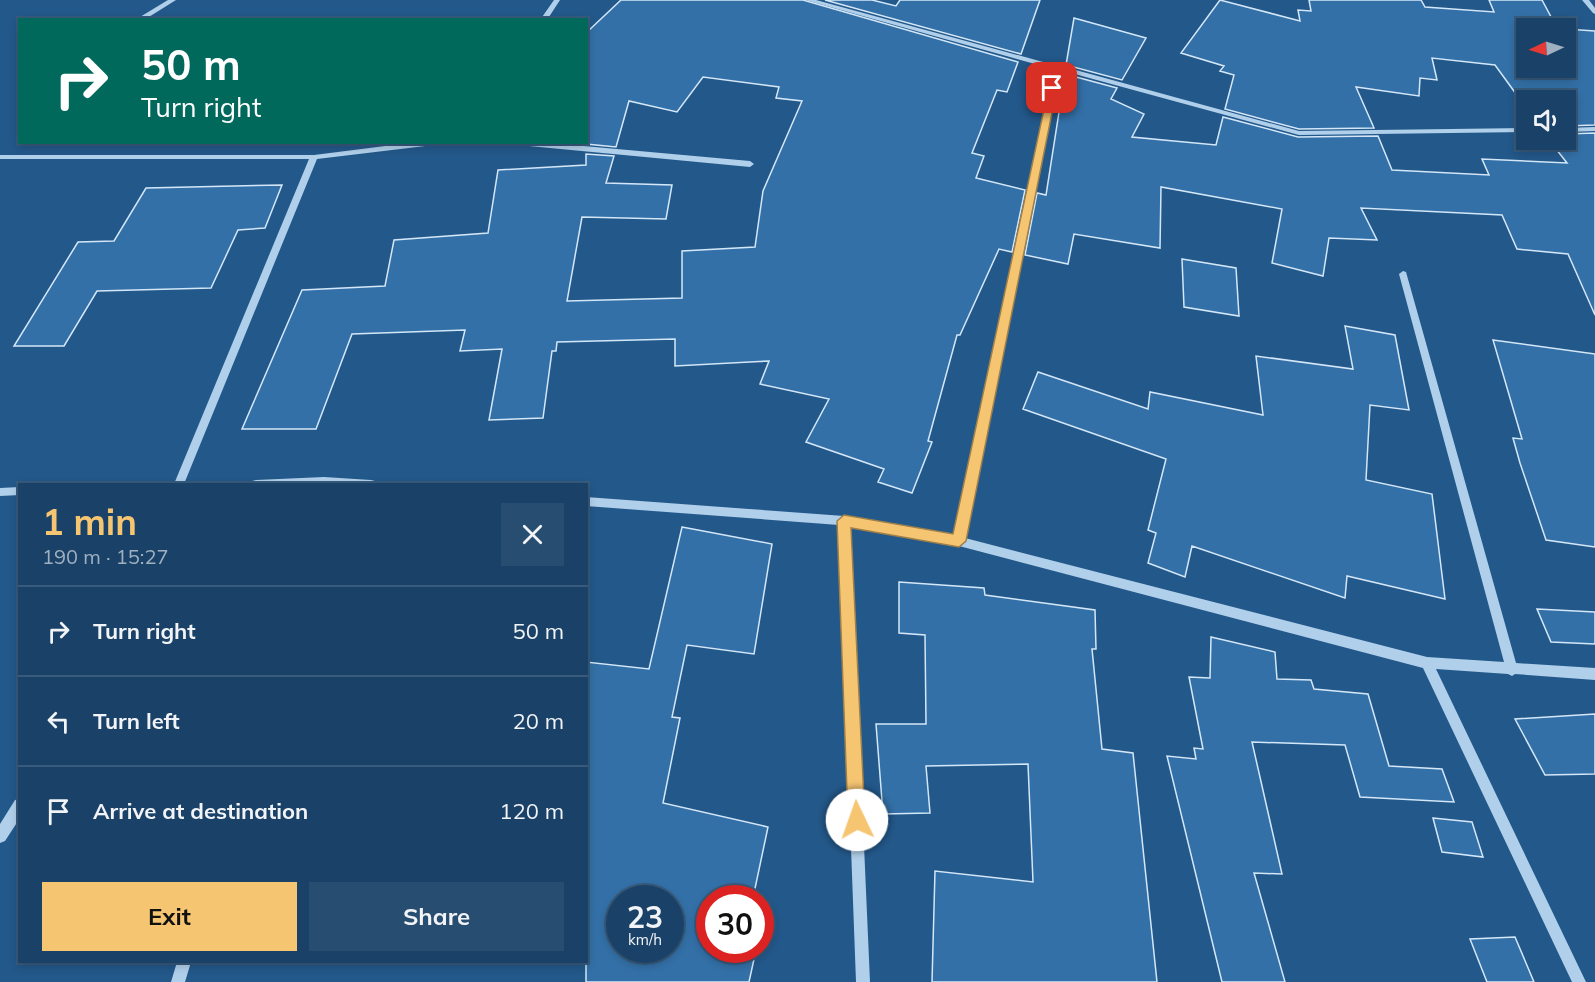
<!DOCTYPE html>
<meta charset="utf-8">
<style>
:root{--surface:#1a4268;--page:#274d71;--text:#f1f3f6;--muted:#9fb0c0;--line:#385b7c;--accent:#f5c572}
body{margin:0;font-family:Mulish,sans-serif;background:var(--page);color:var(--text);height:100vh;display:flex;flex-direction:column;font-size:22px;white-space:nowrap}
*{box-sizing:border-box;margin:0}
p{font-size:20px;color:var(--muted)}
.icon{flex:none;width:33px;height:33px;fill:none;stroke:currentColor;stroke-width:2;stroke-linecap:round;stroke-linejoin:round}
.map{position:relative;flex:1;overflow:hidden}
.side{position:absolute;left:18px;top:483px;width:570px;height:480px;display:flex;flex-direction:column;background:var(--surface);border-radius:0px;box-shadow:0 3px 9px #0003,0 0 0 2px var(--line)}
.side>*{flex:none}
.banner{position:absolute;left:18px;top:18px;width:570px;height:126px;border-radius:0px;box-shadow:0 3px 9px #0003,0 0 0 2px var(--line);background:#00695c;color:#fff;overflow:hidden}
.needle{width:39px;rotate:266deg}
.tools{position:absolute;left:1516px;top:18px;display:grid;gap:12px}
.tools a{display:grid;place-items:center;width:60px;height:60px;border-radius:0px;background:var(--surface);box-shadow:0 3px 9px #0003,0 0 0 2px var(--line);font-size:30px}
.speed{position:absolute;left:606px;top:885px;display:flex;gap:12px;font-size:30px;font-weight:700;text-align:center}
.speed>*{display:grid;place-content:center;width:78px;height:78px;border-radius:50%;background:var(--surface);box-shadow:0 3px 9px #0003,0 0 0 2px var(--line);line-height:1}
.speed small{font-size:15px;font-weight:400}
.speed .limit{border:9px solid #d22;background:#fff;color:#111}
.pin{position:absolute;display:grid;place-items:center;width:51px;height:51px;color:#fff;margin:-26px;border-radius:12px;box-shadow:0 3px 9px #0006}
.me{position:absolute;width:66px;margin:-33px;rotate:357deg;stroke-linejoin:round;filter:drop-shadow(0 0 4px #0008)}
.turn{display:flex;align-items:center;gap:21px;height:126px;padding:0 24px;font-size:27px}
.turn .icon{width:78px;height:78px;stroke-width:2.5}
.turn b{display:block;font-size:42px;line-height:51px}
.round{display:grid;place-items:center;flex:none;width:63px;height:63px;border-radius:0px;background:var(--page)}
.headline{display:flex;align-items:center;justify-content:space-between;height:102px;padding:0 24px}
h1{font-size:36px;font-weight:700;line-height:45px;color:var(--accent)}
.action{display:flex;gap:12px;margin-top:auto;padding:12px 24px}
.action a{flex:1;height:69px;border-radius:0px;background:var(--accent);color:#111;font-size:24px;font-weight:700;line-height:69px;text-align:center}
.action a+a{background:var(--page);color:var(--text)}
ul{padding:0;list-style:none}
li{display:flex;align-items:center;gap:18px;height:90px;padding:0 24px;border-top:2px solid var(--line)}
li div{flex:1}
li b{display:block;font-size:22px}
li em{font-style:normal}
.map>svg:first-child{display:block}
</style>
<div class="map">
<svg width="1595" height="982" viewBox="0 0 1595 982">
<rect width="100%" height="100%" fill="#23588a"/>
<path fill="#3370a7" stroke="#d4e7f8" stroke-width="1.5" fill-rule="evenodd" d="M 621,0 L 803,0 L 1018,62 L 1007,92 L 997,90 L 972,153 L 984,156 L 976,178 L 1025,190 L 1012,252 L 999,249 L 960,335 L 957,335 L 928,441 L 932,442 L 912,493 L 878,482 L 884,469 L 806,442 L 829,399 L 760,384 L 769,361 L 675,366 L 675,339 L 557,342 L 556,351 L 552,351 L 543,418 L 489,420 L 502,349 L 460,351 L 465,330 L 352,334 L 316,429 L 242,429 L 302,290 L 385,286 L 394,240 L 488,233 L 498,170 L 586,165 L 586,154 L 614,156 L 606,183 L 672,185 L 666,219 L 582,217 L 567,301 L 682,298 L 682,251 L 755,247 L 763,191 L 802,101 L 776,98 L 779,87 L 703,77 L 677,112 L 629,101 L 616,147 L 586,144 L 586,33 Z
M 825,0 L 872,0 L 896,6 L 900,0 L 1040,0 L 1021,54 Z
M 1220,0 L 1300,21 L 1298,10 L 1311,11 L 1309,0 L 1421,0 L 1425,7 L 1494,12 L 1489,0 L 1542,0 L 1557,28 L 1562,28 L 1527,28 L 1527,68 L 1566,68 L 1566,29 L 1595,31 L 1595,125 L 1566,126 L 1566,100 L 1527,100 L 1527,109 L 1495,65 L 1432,58 L 1437,80 L 1420,78 L 1419,96 L 1356,87 L 1374,128 L 1299,129 L 1225,109 L 1234,75 L 1220,71 L 1224,66 L 1181,53 Z
M 1074,18 L 1146,38 L 1122,80 L 1066,65 Z
M 1065,74 L 1117,88 L 1111,99 L 1144,114 L 1132,137 L 1216,145 L 1223,117 L 1298,137 L 1378,136 L 1392,170 L 1489,175 L 1482,159 L 1567,163 L 1549,140 L 1566,140 L 1566,134 L 1595,133 L 1595,315 L 1568,254 L 1517,249 L 1502,215 L 1361,208 L 1377,240 L 1329,238 L 1323,276 L 1272,263 L 1282,209 L 1161,187 L 1160,248 L 1074,234 L 1068,264 L 1025,255 L 1037,193 L 1046,195 Z
M 282,185 L 265,228 L 238,230 L 211,288 L 97,291 L 64,346 L 14,346 L 78,242 L 114,241 L 146,188 Z
M 1182,259 L 1236,268 L 1239,316 L 1184,307 Z
M 1345,326 L 1395,335 L 1409,410 L 1370,405 L 1366,480 L 1432,494 L 1445,599 L 1347,576 L 1345,598 L 1192,546 L 1185,577 L 1148,563 L 1156,533 L 1148,530 L 1166,459 L 1023,409 L 1038,372 L 1148,409 L 1150,392 L 1263,415 L 1256,356 L 1353,369 Z
M 1493,340 L 1595,354 L 1595,547 L 1546,540 L 1520,463 L 1513,438 L 1522,439 Z
M 682,527 L 772,544 L 754,654 L 687,645 L 672,717 L 680,718 L 663,803 L 768,827 L 753,898 L 710,898 L 710,950 L 756,950 L 749,982 L 586,982 L 586,662 L 649,669 ZM 620,898 L 670,898 L 670,950 L 620,950 Z
M 899,582 L 984,588 L 985,595 L 1095,610 L 1096,649 L 1092,649 L 1102,749 L 1133,753 L 1157,982 L 932,982 L 935,871 L 1033,882 L 1028,764 L 926,766 L 930,813 L 883,814 L 876,724 L 926,724 L 925,635 L 899,633 Z
M 1537,609 L 1595,612 L 1595,644 L 1551,642 Z
M 1211,637 L 1275,652 L 1277,679 L 1311,680 L 1314,689 L 1368,694 L 1389,766 L 1442,769 L 1454,802 L 1360,797 L 1345,745 L 1252,742 L 1282,874 L 1254,873 L 1285,982 L 1222,982 L 1167,756 L 1196,759 L 1194,748 L 1203,749 L 1189,677 L 1210,678 Z
M 1595,714 L 1595,774 L 1545,775 L 1515,719 Z
M 1433,818 L 1472,822 L 1483,857 L 1442,852 Z
M 1515,937 L 1534,982 L 1487,982 L 1470,939 Z"/>
<g fill="none" stroke-linecap="round" stroke-linejoin="round">
<path fill="#b0cfea" fill-rule="evenodd" d="M 168,0 L 176,0 L 144,20 L 135,20 Z
M 554,0 L 560,0 L 547,20 L 540,20 Z
M 805,0 L 816,0 L 1054,65 L 1060,64 L 1061,66 L 1299,131 L 1527,128 L 1527,132 L 1299,135 L 1060,70 L 965,538 L 1427,657 L 1504,662 L 1399,274 L 1403,271 L 1406,272 L 1516,663 L 1595,668 L 1595,680 L 1515,674 L 1512,676 L 1508,674 L 1436,669 L 1586,982 L 1572,982 L 1423,668 L 959,546 L 850,527 L 870,982 L 856,982 L 839,525 L 586,506 L 586,497 L 844,516 L 955,536 L 1053,69 Z
M 1582,0 L 1589,0 L 1595,8 L 1595,14 L 1593,13 Z
M 1595,127 L 1595,131 L 1566,132 L 1566,128 Z
M 417,142 L 446,142 L 442,144 L 317,159 L 184,484 L 174,484 L 309,159 L 0,159 L 0,155 L 314,155 Z
M 503,142 L 539,142 L 750,161 L 754,164 L 750,167 L 507,144 Z
M 324,477 L 371,480 L 375,481 L 376,484 L 251,484 L 252,481 L 256,480 Z
M 20,487 L 20,495 L 0,496 L 0,488 Z
M 20,799 L 20,818 L 5,841 L 0,843 L 0,824 L 15,800 Z
M 177,962 L 191,962 L 185,982 L 171,982 Z"/>
</g>
<path fill="#f5c572" stroke="#9f804a" stroke-width="1.5" d="M 1049,86 L 1057,88 L 966,541 L 959,547 L 851,528 L 865,820 L 863,826 L 857,829 L 851,826 L 848,820 L 837,521 L 844,515 L 953,534 Z"/>
</svg>
<div class="tools">
<a><svg class="needle" viewBox="-14 -14 28 28"><path d="M0-13l5 13h-10z" fill="#e53935"/><path d="M0 13l5-13h-10z" fill="#9fb0c0"/></svg></a>
<a><svg class="icon" aria-label="sound" viewBox="0 0 24 24"><path d="M4 9h4l5-4v14l-5-4H4zM17 9q2 3 0 6"/></svg></a>
</div>
<div class="speed"><div>23<small>km/h</small></div><div class="limit">30</div></div>
<div class="pin" style="left:1052px;top:88px;background:#d93025"><svg class="icon" aria-label="arrive" viewBox="0 0 24 24"><path d="M6 21V4h12l-3 4 3 4H6"/></svg></div>
<svg class="me" style="left:857px;top:820px" viewBox="-20 -20 40 40"><circle r="19" fill="#fff"/><path d="M0-13L10 11 0 6-10 11z" fill="#f5c572"/></svg>
<div class="banner">
<div class="turn"><svg class="icon" aria-label="right" viewBox="0 0 24 24"><path d="M7 20v-9h11M14 6l5 5-5 5"/></svg><div><b>50 m</b>Turn right</div></div>
</div>
<section class="side">
<div class="headline"><div><h1>1 min</h1><p>190 m · 15:27</p></div><a class="round"><svg class="icon" aria-label="close" viewBox="0 0 24 24"><path d="M6 6l12 12M18 6L6 18"/></svg></a></div>
<ul>
<li><svg class="icon" aria-label="right" viewBox="0 0 24 24"><path d="M7 20v-9h11M14 6l5 5-5 5"/></svg><div><b>Turn right</b></div><em>50 m</em></li>
<li><svg class="icon" aria-label="left" viewBox="0 0 24 24"><path d="M17 20v-9H6M10 6l-5 5 5 5"/></svg><div><b>Turn left</b></div><em>20 m</em></li>
<li><svg class="icon" aria-label="arrive" viewBox="0 0 24 24"><path d="M6 21V4h12l-3 4 3 4H6"/></svg><div><b>Arrive at destination</b></div><em>120 m</em></li>
</ul>
<div class="action"><a>Exit</a><a>Share</a></div>
</section>
</div>
